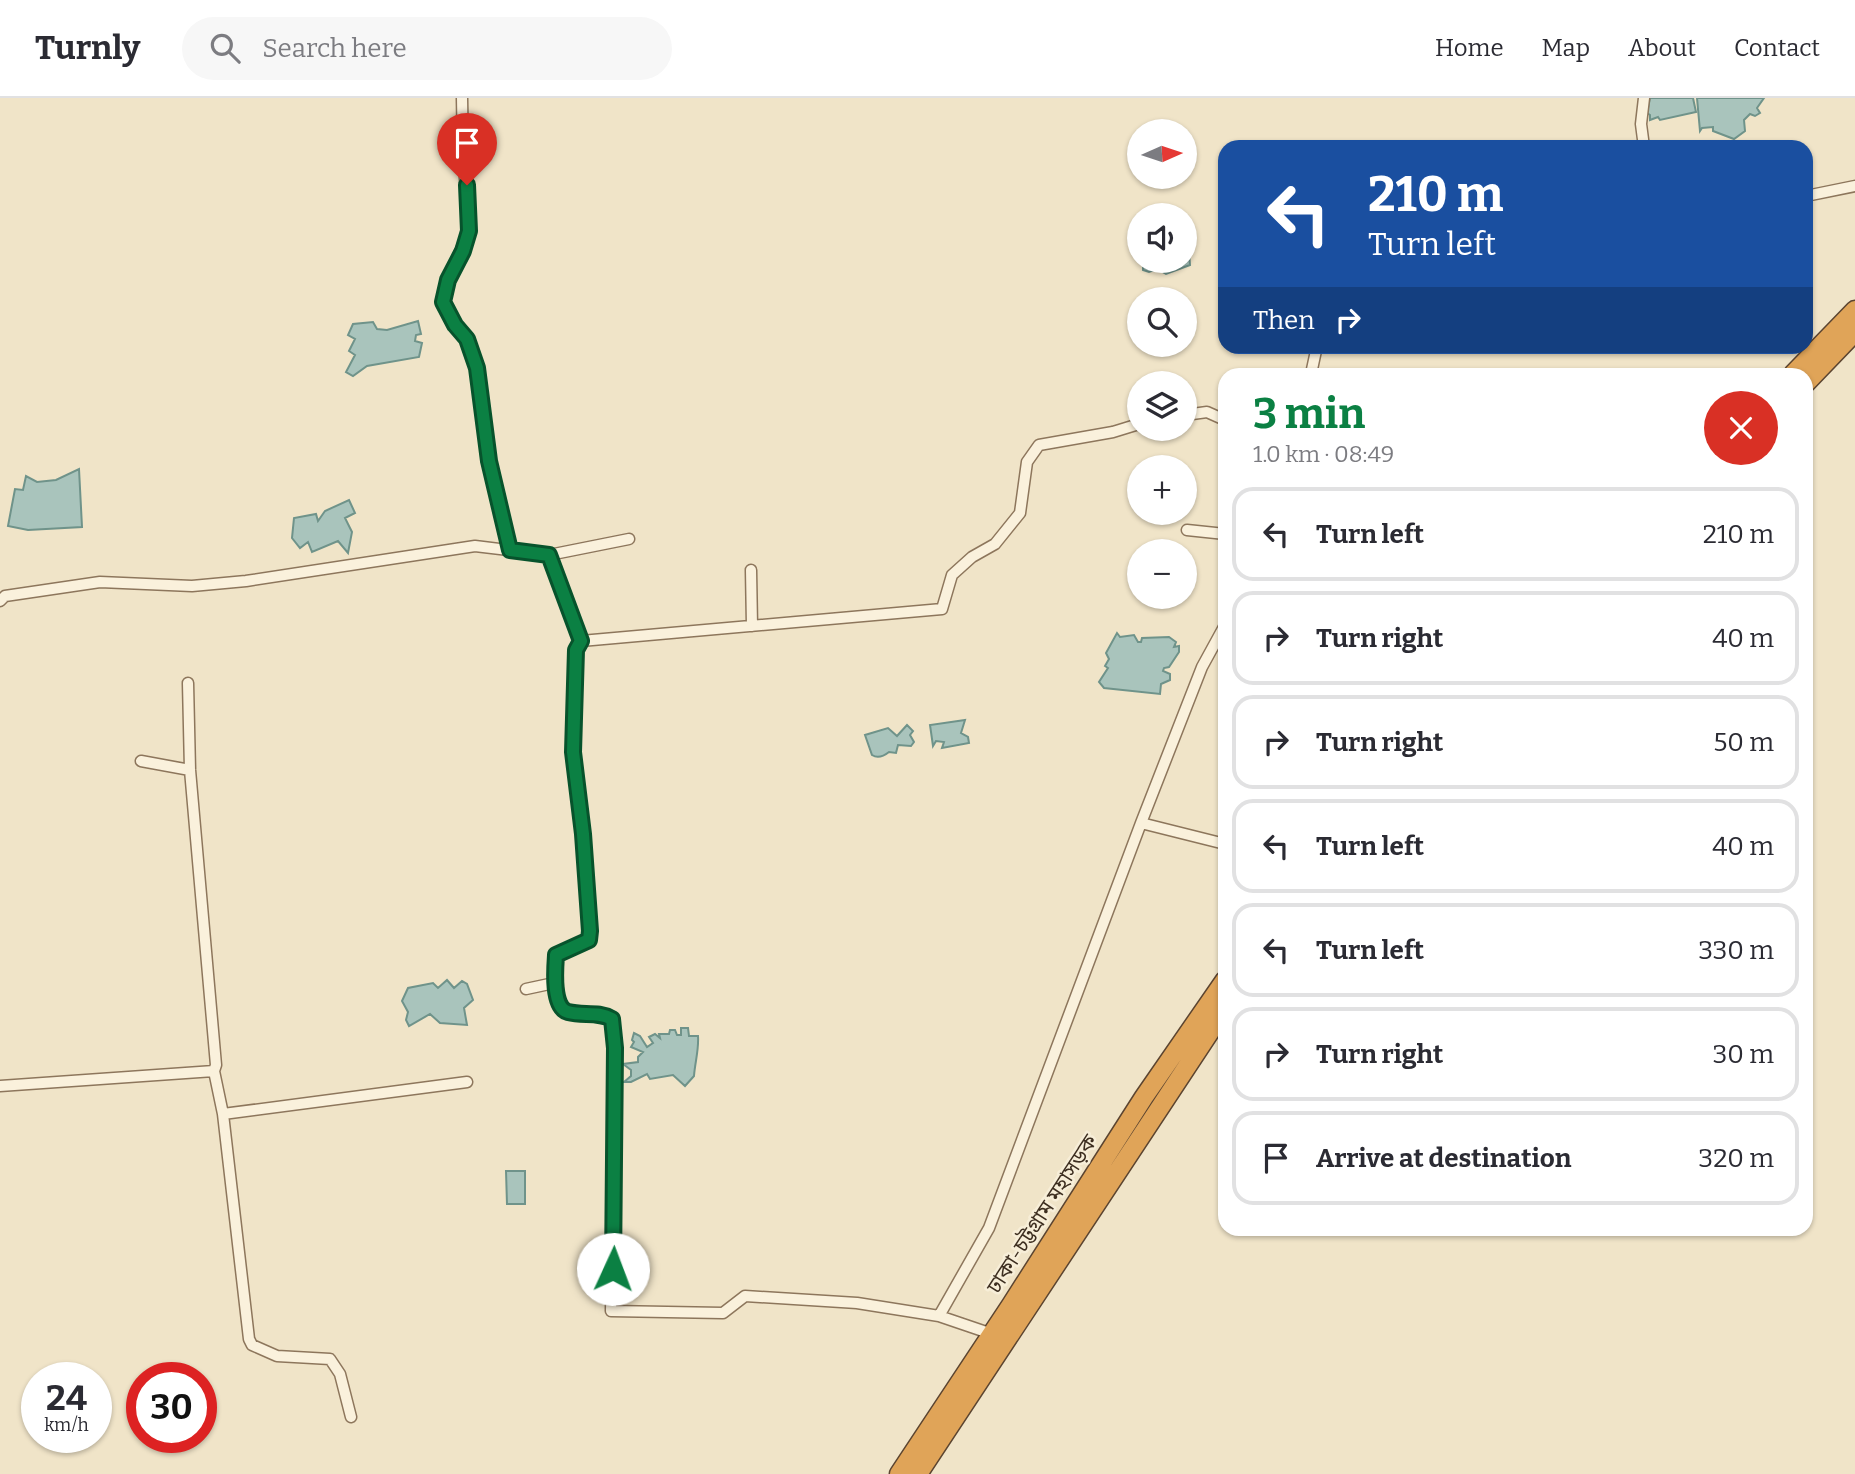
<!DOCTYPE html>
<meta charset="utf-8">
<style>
:root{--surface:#fff;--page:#f7f7f7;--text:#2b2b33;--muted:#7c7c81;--line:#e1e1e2;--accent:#0b8043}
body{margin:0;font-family:Bitter,"Noto Sans Bengali",serif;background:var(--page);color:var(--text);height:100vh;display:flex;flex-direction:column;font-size:26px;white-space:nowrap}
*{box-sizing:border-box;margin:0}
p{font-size:23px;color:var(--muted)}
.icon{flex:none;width:38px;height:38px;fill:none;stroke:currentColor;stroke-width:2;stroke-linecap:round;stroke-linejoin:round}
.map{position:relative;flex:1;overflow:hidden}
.details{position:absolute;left:1218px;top:270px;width:595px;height:868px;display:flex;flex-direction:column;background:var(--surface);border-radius:21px;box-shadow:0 2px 5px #0004}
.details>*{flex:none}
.guide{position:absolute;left:1218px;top:42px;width:595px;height:214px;border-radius:21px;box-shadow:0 2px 5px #0004;background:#1a4fa0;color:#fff;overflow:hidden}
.needle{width:46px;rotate:87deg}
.tools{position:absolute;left:1127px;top:21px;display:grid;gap:14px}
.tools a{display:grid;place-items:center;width:70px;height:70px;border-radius:50%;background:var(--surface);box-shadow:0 2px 5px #0004;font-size:35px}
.speed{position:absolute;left:21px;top:1264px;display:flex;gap:14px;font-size:35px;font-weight:700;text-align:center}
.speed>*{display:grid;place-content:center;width:91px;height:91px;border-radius:50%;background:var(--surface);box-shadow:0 2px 5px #0004;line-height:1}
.speed small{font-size:18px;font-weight:400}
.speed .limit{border:10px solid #d22;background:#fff;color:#111}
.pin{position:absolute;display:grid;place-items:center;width:60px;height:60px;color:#fff;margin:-72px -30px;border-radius:50% 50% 50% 0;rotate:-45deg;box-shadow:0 0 7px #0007}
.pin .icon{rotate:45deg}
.me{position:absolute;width:77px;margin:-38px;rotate:2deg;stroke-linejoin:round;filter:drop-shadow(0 0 5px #0008)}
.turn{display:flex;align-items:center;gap:24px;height:147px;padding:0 35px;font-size:32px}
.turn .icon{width:91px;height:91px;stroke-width:2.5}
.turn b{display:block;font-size:49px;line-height:60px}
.then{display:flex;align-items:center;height:66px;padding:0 35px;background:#0003;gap:14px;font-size:26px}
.round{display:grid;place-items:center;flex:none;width:74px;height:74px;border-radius:37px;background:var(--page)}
.headline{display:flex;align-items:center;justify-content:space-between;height:119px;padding:0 35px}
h1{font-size:42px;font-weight:700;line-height:52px;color:var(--accent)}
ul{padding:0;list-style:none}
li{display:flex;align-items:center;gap:21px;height:94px;margin:0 14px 10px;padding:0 21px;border:4px solid var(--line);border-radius:21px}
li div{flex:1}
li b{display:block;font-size:26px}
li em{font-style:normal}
header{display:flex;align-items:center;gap:42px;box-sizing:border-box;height:98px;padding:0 35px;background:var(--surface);border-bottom:2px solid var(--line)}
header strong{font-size:33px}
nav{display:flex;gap:38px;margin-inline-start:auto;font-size:24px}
.search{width:490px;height:63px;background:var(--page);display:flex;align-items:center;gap:18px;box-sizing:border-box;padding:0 24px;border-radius:38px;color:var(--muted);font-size:26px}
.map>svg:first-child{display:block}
</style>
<header>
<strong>Turnly</strong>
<div class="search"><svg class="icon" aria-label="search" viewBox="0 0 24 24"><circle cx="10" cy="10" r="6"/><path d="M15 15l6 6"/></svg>Search here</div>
<nav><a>Home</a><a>Map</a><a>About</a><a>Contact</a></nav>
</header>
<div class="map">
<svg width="1855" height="1376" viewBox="0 0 1855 1376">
<rect width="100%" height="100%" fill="#f0e4c8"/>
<path fill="#a9c4bc" stroke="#6f938a" stroke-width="2" d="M 1650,0 L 1693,0 L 1696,14 L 1660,22 L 1658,19 L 1650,22 L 1650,17 L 1647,15 Z
M 1697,0 L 1764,0 L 1757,10 L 1760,15 L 1755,18 L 1750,16 L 1744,22 L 1745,33 L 1734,41 L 1713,33 L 1713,29 L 1702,30 L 1700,33 Z
M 1185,137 L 1188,139 L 1190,167 L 1166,176 L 1157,171 L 1149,174 L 1143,172 L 1143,168 L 1146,166 L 1145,163 L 1185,163 Z
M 418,223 L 421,236 L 416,237 L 415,243 L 422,245 L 419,259 L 367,268 L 353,278 L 346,274 L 355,257 L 349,253 L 355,241 L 348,237 L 353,226 L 373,224 L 377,231 L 387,232 Z
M 79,371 L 82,429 L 28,432 L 8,428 L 15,391 L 23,392 L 26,378 L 37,384 L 56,382 Z
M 349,402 L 355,415 L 345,420 L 352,434 L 348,455 L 338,443 L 312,454 L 308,444 L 300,450 L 292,440 L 294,420 L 316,416 L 318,423 L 325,413 Z
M 1117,535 L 1120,539 L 1134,537 L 1138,544 L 1141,544 L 1142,540 L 1169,539 L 1176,544 L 1174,549 L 1179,548 L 1179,554 L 1169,569 L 1164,570 L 1163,573 L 1170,576 L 1170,582 L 1161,586 L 1160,596 L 1104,590 L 1099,584 L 1108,570 L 1105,568 L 1109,561 L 1106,555 Z
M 965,622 L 961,635 L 968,639 L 969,645 L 942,650 L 944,644 L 936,643 L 933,648 L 930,627 Z
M 907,627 L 913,633 L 910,637 L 914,644 L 911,648 L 898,647 L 896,655 L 889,654 C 884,658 878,661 872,657 L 865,637 L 888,630 L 897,638 Z
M 447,882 L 454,890 L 462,883 L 467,886 L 473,902 L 464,910 L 467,927 L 440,925 L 430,916 L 409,928 L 406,922 L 408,914 L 402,903 L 408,890 L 433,885 L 438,890 Z
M 681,930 L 688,930 L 689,938 L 698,938 C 699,952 695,964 694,978 L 685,988 L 673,977 L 650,981 L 647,976 L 631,984 L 624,984 L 631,978 L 631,972 L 623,966 L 638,964 L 638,959 L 643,954 L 631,949 L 634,944 L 632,942 L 634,935 L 640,938 L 647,949 L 653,945 L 649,939 L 655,936 L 660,940 L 659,936 L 669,936 L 670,932 L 675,932 L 677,937 L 681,937 Z
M 506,1073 L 525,1073 L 525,1106 L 507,1106 Z"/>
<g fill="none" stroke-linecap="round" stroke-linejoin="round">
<defs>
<path id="street" d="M 462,0 L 463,55 L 469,133 L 448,182 L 443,204 L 455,227 L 467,241 L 476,269 L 489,363 L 510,452
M 1644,49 L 1641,26 L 1644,0
M 1806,98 L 1855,88
M 1311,276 L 1317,248
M 1185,317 L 1207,314 L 1225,322
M 1187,432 L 1225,436
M 549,457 L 629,441
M 751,472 L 752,528
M 0,503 L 5,498 L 100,484 L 192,488 L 246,483 L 475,448 L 549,457 L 581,543 L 942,511 L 952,477 L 972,459 L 995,446 L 1020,415 L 1027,364 L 1039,347 L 1113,334 L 1139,326
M 581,543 L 576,552 L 573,655 L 583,736 L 590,833 L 589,842 L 556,857 L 554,885 L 561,910 L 566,914 L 600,916 L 612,921 L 615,950 L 614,1030 L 611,1213 L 723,1215 L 745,1198 L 857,1205 L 939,1218 L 992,1236
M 188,585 L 190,672 L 216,967 L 214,973 L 223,1016 L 249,1241 L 252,1247 L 277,1258 L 330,1261 L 340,1276 L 351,1319
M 141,663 L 190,672
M 1141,725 L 1225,746
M 526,891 L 554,885
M 0,988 L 214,973
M 223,1016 L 467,984
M 939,1218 L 989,1130 L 1141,725 L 1202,569 L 1225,527"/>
<path id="highway" d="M 1793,276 L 1855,212
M 1806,285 L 1855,234
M 899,1376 L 1011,1207 L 1144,999 L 1225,882
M 918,1376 L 1225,911"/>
</defs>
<use href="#street" stroke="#8d765c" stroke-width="13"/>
<use href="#highway" stroke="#5b4430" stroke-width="21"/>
<use href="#street" stroke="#faf1dc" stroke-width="10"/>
<use href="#highway" stroke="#e0a458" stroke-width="18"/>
</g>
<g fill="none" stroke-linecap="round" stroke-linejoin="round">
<defs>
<path id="route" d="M 467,87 L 469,133 L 463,153 L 448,182 L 443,204 L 455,227 L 467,241 L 477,270 L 489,363 L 510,452 L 549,457 L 581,543 L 576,552 L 573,654 L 583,736 L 590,833 L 589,842 L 556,857 C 555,871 552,910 568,914 C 583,918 598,913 612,921 L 615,950 L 613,1171"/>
</defs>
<use href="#route" stroke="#07532c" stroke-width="18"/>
<use href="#route" stroke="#0b8043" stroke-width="12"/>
</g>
<g text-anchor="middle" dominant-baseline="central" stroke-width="5" stroke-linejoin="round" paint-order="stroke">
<g font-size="21" fill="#3d2e20" stroke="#f7eed8">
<text transform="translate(1042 1116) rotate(-57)">ঢাকা-চট্টগ্রাম মহাসড়ক</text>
</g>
</g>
</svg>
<div class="tools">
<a><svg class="needle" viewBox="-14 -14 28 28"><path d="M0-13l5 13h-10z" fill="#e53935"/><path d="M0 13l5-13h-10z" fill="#7c7c81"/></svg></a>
<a><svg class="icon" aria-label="sound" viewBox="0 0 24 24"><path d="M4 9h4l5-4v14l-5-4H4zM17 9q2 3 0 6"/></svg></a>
<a><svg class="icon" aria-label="search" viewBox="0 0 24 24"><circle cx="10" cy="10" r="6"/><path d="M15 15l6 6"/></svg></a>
<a><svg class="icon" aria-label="layers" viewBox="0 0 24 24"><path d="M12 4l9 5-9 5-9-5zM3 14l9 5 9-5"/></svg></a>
<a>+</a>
<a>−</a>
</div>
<div class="speed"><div>24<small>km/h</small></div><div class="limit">30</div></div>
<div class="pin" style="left:467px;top:87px;background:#d93025"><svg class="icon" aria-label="arrive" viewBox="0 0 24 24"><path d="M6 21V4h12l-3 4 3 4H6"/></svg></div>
<svg class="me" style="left:613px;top:1171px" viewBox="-20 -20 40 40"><circle r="19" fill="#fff"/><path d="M0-13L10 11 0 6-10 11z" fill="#0b8043"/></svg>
<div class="guide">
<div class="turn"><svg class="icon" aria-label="left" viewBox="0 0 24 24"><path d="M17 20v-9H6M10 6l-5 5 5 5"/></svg><div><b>210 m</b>Turn left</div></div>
<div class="then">Then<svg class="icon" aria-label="right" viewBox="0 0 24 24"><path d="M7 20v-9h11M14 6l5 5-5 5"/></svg></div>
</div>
<section class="details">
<div class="headline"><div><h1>3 min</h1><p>1.0 km · 08:49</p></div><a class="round" style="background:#d93025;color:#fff"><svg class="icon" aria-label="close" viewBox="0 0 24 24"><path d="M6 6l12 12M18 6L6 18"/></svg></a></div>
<ul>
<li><svg class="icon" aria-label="left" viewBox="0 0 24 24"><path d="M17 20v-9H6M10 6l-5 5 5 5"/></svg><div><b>Turn left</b></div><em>210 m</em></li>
<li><svg class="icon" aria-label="right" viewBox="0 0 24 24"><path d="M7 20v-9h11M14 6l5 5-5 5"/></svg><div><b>Turn right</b></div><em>40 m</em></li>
<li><svg class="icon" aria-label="right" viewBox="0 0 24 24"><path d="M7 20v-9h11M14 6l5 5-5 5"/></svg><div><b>Turn right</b></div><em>50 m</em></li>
<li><svg class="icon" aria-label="left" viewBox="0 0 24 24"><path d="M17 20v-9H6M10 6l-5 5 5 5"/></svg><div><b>Turn left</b></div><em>40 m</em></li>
<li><svg class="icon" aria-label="left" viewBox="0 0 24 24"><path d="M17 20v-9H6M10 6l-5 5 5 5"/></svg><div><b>Turn left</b></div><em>330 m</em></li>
<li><svg class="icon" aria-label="right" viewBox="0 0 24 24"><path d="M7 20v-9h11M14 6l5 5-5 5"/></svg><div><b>Turn right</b></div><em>30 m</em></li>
<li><svg class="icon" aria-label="arrive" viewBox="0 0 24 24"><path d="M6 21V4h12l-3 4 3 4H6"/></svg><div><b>Arrive at destination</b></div><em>320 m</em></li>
</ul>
</section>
</div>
